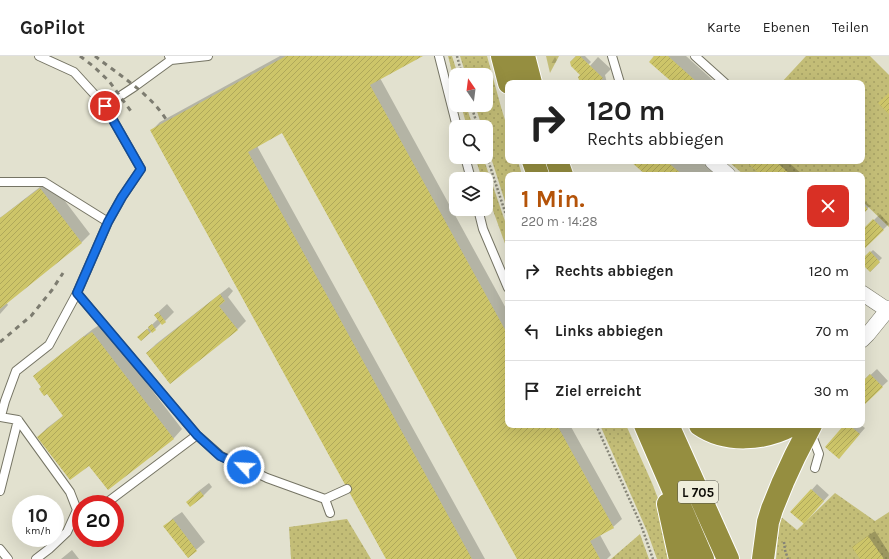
<!DOCTYPE html>
<html lang="de">
<meta charset="utf-8">
<style>
:root{--surface:#fff;--page:#f6f6f6;--text:#222;--muted:#767676;--line:#e0e0e0;--accent:#b45309}
body{margin:0;font-family:Karla,sans-serif;background:var(--page);color:var(--text);height:100vh;display:flex;flex-direction:column;font-size:15px;white-space:nowrap}
*{box-sizing:border-box;margin:0}
p{font-size:13px;color:var(--muted)}
.icon{flex:none;width:22px;height:22px;fill:none;stroke:currentColor;stroke-width:2;stroke-linecap:round;stroke-linejoin:round}
.map{position:relative;flex:1;overflow:hidden}
.panel{position:absolute;left:505px;top:116px;width:360px;height:256px;display:flex;flex-direction:column;background:var(--surface);border-radius:8px;box-shadow:0 4px 16px #0002}
.panel>*{flex:none}
.banner{position:absolute;left:505px;top:24px;width:360px;height:84px;border-radius:8px;box-shadow:0 4px 16px #0002;background:#fff;color:var(--text);overflow:hidden}
.needle{width:26px;rotate:346deg}
.buttons{position:absolute;left:449px;top:12px;display:grid;gap:8px}
.buttons a{display:grid;place-items:center;width:44px;height:44px;border-radius:8px;background:var(--surface);box-shadow:0 4px 16px #0002;font-size:20px}
.speed{position:absolute;left:12px;top:439px;display:flex;gap:8px;font-size:20px;font-weight:700;text-align:center}
.speed>*{display:grid;place-content:center;width:52px;height:52px;border-radius:50%;background:var(--surface);box-shadow:0 4px 16px #0002;line-height:1}
.speed small{font-size:10px;font-weight:400}
.speed .limit{border:6px solid #d22;background:#fff;color:#111}
.pin{position:absolute;display:grid;place-items:center;width:34px;height:34px;color:#fff;margin:-17px;border:2px solid #fff;border-radius:50%;box-shadow:0 1px 4px #0007}
.me{position:absolute;width:44px;margin:-22px;rotate:295deg;stroke-linejoin:round;filter:drop-shadow(0 0 3px #0008)}
.turn{display:flex;align-items:center;gap:14px;height:84px;padding:0 16px;font-size:18px}
.turn .icon{width:52px;height:52px;stroke-width:2.5}
.turn b{display:block;font-size:28px;line-height:34px}
.round{display:grid;place-items:center;flex:none;width:42px;height:42px;border-radius:8px;background:var(--page)}
.summary{display:flex;align-items:center;justify-content:space-between;height:68px;padding:0 16px}
h1{font-size:24px;font-weight:700;line-height:30px;color:var(--accent)}
ul{padding:0;list-style:none}
li{display:flex;align-items:center;gap:12px;height:60px;padding:0 16px;border-top:1px solid var(--line)}
li div{flex:1}
li b{display:block;font-size:15px}
li em{font-style:normal}
header{display:flex;align-items:center;gap:24px;box-sizing:border-box;height:56px;padding:0 20px;background:var(--surface);border-bottom:1px solid var(--line)}
header strong{font-size:19px}
nav{display:flex;gap:22px;margin-inline-start:auto;font-size:14px}
.map>svg:first-child{display:block}
</style>
<header>
<strong>GoPilot</strong>
<nav><a>Karte</a><a>Ebenen</a><a>Teilen</a></nav>
</header>
<div class="map">
<svg width="889" height="503" viewBox="0 0 889 503">
<defs>
<pattern id="grass-dots" width="8" height="8" patternUnits="userSpaceOnUse"><rect width="8" height="8" fill="#c3bd77"/><path d="M2 2h.1M6 6h.1" fill="none" stroke="#a6a165" stroke-width="1.8" stroke-linecap="round"/></pattern>
<pattern id="forest-firs" width="22" height="20" patternUnits="userSpaceOnUse"><rect width="22" height="20" fill="#c3bd77"/><path d="M5 1l3.5 6h-7zM16 11l3.5 6h-7z" fill="#a6a165"/></pattern>
<pattern id="building-hatch" width="6" height="6" patternUnits="userSpaceOnUse"><rect width="6" height="6" fill="#cdc569"/><path d="M-1 1l2-2M0 6l6-6M5 7l2-2" fill="none" stroke="#afa85a"/></pattern>
</defs>
<rect width="100%" height="100%" fill="#e2e1cf"/>
<path fill="url(#grass-dots)" d="M 448,0 L 452,0 L 458,19 L 456,19 L 456,31 Z
M 460,0 L 487,0 L 501,51 L 508,74 L 508,105 L 518,105 L 522,119 L 508,119 L 508,155 L 486,86 L 486,71 L 482,71 L 475,49 L 486,49 L 486,19 L 466,19 Z
M 806,0 L 870,0 L 889,19 L 889,171 L 862,145 L 862,119 L 744,119 L 728,105 L 862,105 L 862,27 L 781,27 Z
M 461,49 L 466,49 L 473,71 L 467,71 Z
M 475,101 L 483,101 L 508,174 L 508,196 L 486,135 L 486,123 L 482,123 Z
M 600,369 L 626,369 L 652,427 L 666,463 L 674,503 L 657,503 L 647,475 Z
M 835,437 L 875,465 L 889,456 L 889,503 L 776,503 L 780,460 L 797,474 Z
M 347,463 L 371,503 L 291,503 L 289,471 Z
M 640,478 L 649,503 L 611,503 Z"/>
<path fill="url(#forest-firs)" d="M 546,0 L 559,0 L 550,17 Z"/>
<path fill="#0003" d="M 280,0 L 420,0 L 380,22 L 508,256 L 508,369 L 570,369 L 622,463 L 613,471 L 600,479 L 611,499 L 607,503 L 518,503 L 283,76 L 257,90 L 485,503 L 387,503 L 151,75 L 160,66 Z
M 578,0 L 585,0 L 591,6 L 588,9 L 589,11 L 598,1 L 611,13 L 605,19 L 607,27 L 581,27 L 582,18 Z
M 656,0 L 686,0 L 716,27 L 675,27 Z
M 631,105 L 700,105 L 716,118 L 715,119 L 648,119 Z
M 746,105 L 787,105 L 803,119 L 762,119 Z
M 49,124 L 90,178 L 82,186 L 6,246 L 8,249 L 0,258 L 0,162 Z
M 866,146 L 870,150 L 862,157 L 862,150 Z
M 880,158 L 889,168 L 862,194 L 862,176 Z
M 873,194 L 882,202 L 870,214 L 862,206 L 862,204 Z
M 229,231 L 233,235 L 228,241 L 246,265 L 238,273 L 170,326 L 147,297 L 156,288 Z
M 167,248 L 174,256 L 162,268 L 161,267 L 155,273 L 150,277 L 139,281 L 158,263 L 155,259 Z
M 101,268 L 182,373 L 174,382 L 108,433 L 89,409 L 38,381 L 47,372 L 64,359 L 34,320 L 43,312 L 93,273 Z
M 877,313 L 888,325 L 862,349 L 862,327 Z
M 845,369 L 861,369 L 865,372 L 839,402 Z
M 209,427 L 212,431 L 204,439 L 190,450 L 187,446 L 196,437 Z
M 817,428 L 829,439 L 809,461 L 792,456 Z
M 182,456 L 205,486 L 188,501 L 165,471 L 173,462 Z
M 875,475 L 889,497 L 889,503 L 861,503 L 853,491 L 859,486 Z
M 72,494 L 79,503 L 61,503 Z"/>
<path fill="url(#building-hatch)" d="M 286,0 L 423,0 L 370,29 L 508,279 L 508,369 L 557,369 L 614,472 L 590,485 L 600,503 L 517,503 L 282,77 L 248,96 L 472,503 L 386,503 L 150,74 Z
M 576,0 L 580,0 L 603,22 L 598,27 L 580,27 L 578,21 L 580,19 L 571,10 L 570,6 Z
M 654,0 L 668,0 L 698,27 L 673,27 L 649,6 Z
M 889,37 L 889,58 L 878,47 Z
M 630,105 L 666,105 L 683,119 L 646,119 Z
M 745,105 L 775,105 L 791,119 L 761,119 Z
M 40,132 L 82,187 L 0,253 L 0,162 Z
M 863,148 L 868,153 L 862,159 L 862,149 Z
M 873,163 L 884,174 L 862,195 L 862,174 Z
M 870,195 L 880,206 L 870,216 L 862,208 L 862,203 Z
M 220,238 L 225,245 L 219,250 L 238,274 L 170,328 L 146,297 Z
M 158,256 L 166,266 L 162,269 L 154,259 Z
M 152,268 L 156,274 L 152,277 L 148,271 Z
M 147,273 L 150,277 L 141,285 L 137,281 Z
M 92,276 L 174,383 L 108,434 L 89,410 L 70,424 L 37,381 L 63,360 L 47,338 L 44,340 L 39,333 L 41,331 L 33,320 L 84,280 L 84,281 Z
M 870,318 L 883,331 L 862,351 L 862,326 Z
M 844,369 L 849,369 L 860,378 L 839,403 L 825,391 Z
M 811,433 L 824,445 L 804,468 L 790,456 Z
M 200,435 L 204,440 L 190,451 L 186,446 Z
M 173,463 L 197,495 L 188,502 L 163,470 Z
M 868,480 L 884,503 L 860,503 L 852,491 Z"/>
<g fill="none" stroke-linecap="round" stroke-linejoin="round">
<defs>
<path id="lane" d="M 39,0 L 74,16 L 105,50 L 141,113 L 122,141 L 108,166 L 77,237 L 197,379 L 221,400 L 267,422 L 325,443
M 439,0 L 457,71
M 612,0 L 620,27
M 695,0 L 725,27
M 171,4 L 208,0
M 105,50 L 134,31 L 171,4 L 169,0
M 465,101 L 471,123
M 0,126 L 44,126 L 108,166
M 478,153 L 483,173 L 508,232
M 1,360 L 5,345 L 16,315 L 49,289 L 77,237
M 0,361 L 18,364 L 70,436 L 77,454 L 67,476 L 49,493 L 36,503
M 811,377 L 819,398 L 815,412
M 0,435 L 18,364
M 105,448 L 197,379
M 330,457 L 325,443 L 347,433
M 0,493 L 8,503"/>
<path id="street" d="M 712,105 L 728,119
M 862,237 L 889,255
M 862,284 L 868,278 L 889,252"/>
<path id="highway" d="M 502,0 L 509,27
M 524,0 L 531,27
M 533,105 L 538,119
M 557,105 L 562,119
M 645,369 L 703,503
M 668,369 L 728,503
M 700,369 C 726,387 765,384 792,369
M 668,448 L 680,503
M 763,503 L 768,466 L 772,453 L 783,426 L 795,400 L 811,369"/>
</defs>
<use href="#lane" stroke="#757464" stroke-width="10"/>
<use href="#street" stroke="#757464" stroke-width="16"/>
<use href="#highway" stroke="#fff" stroke-width="24"/>
<path stroke="#858477" stroke-width="2.5" stroke-dasharray="2 2" stroke-linecap="butt" d="M 457,0 L 462,19
M 471,49 L 478,71
M 486,98 L 508,165
M 596,369 L 641,469 L 653,503
M 784,486 L 785,494 L 788,503"/>
<use href="#lane" stroke="#fff" stroke-width="8"/>
<use href="#street" stroke="#fff" stroke-width="15"/>
<use href="#highway" stroke="#958e40" stroke-width="22"/>
<path stroke="#7d7c70" stroke-width="3" stroke-dasharray="5 5" stroke-linecap="butt" d="M 80,0 L 93,10 L 109,25 L 133,58
M 95,0 C 119,19 152,39 167,65
M 0,286 L 31,260 L 52,234 L 63,217"/>
</g>
<g fill="none" stroke-linecap="round" stroke-linejoin="round">
<defs>
<path id="route" d="M 105,50 L 141,113 L 122,141 L 108,166 L 77,237 L 197,379 L 220,400 L 244,411"/>
</defs>
<use href="#route" stroke="#114b97" stroke-width="10"/>
<use href="#route" stroke="#1a73e8" stroke-width="7"/>
</g>
<g text-anchor="middle" dominant-baseline="central" stroke-width="3" stroke-linejoin="round" paint-order="stroke">
<rect fill="#efeedc" stroke="#515047" stroke-width="1" x="678" y="425" width="40" height="22" rx="3"/>
<g font-size="13" font-weight="bold" fill="#0d0c07">
<text x="698" y="436">L 705</text>
</g>
</g>
</svg>
<div class="buttons">
<a><svg class="needle" viewBox="-14 -14 28 28"><path d="M0-13l5 13h-10z" fill="#e53935"/><path d="M0 13l5-13h-10z" fill="#767676"/></svg></a>
<a><svg class="icon" aria-label="search" viewBox="0 0 24 24"><circle cx="10" cy="10" r="6"/><path d="M15 15l6 6"/></svg></a>
<a><svg class="icon" aria-label="layers" viewBox="0 0 24 24"><path d="M12 4l9 5-9 5-9-5zM3 14l9 5 9-5"/></svg></a>
</div>
<div class="speed"><div>10<small>km/h</small></div><div class="limit">20</div></div>
<div class="pin" style="left:105px;top:50px;background:#d93025"><svg class="icon" aria-label="arrive" viewBox="0 0 24 24"><path d="M6 21V4h12l-3 4 3 4H6"/></svg></div>
<svg class="me" style="left:244px;top:411px" viewBox="-20 -20 40 40"><circle r="17" fill="#1a73e8" stroke="#fff" stroke-width="3"/><path d="M0-11L8 9 0 5-8 9z" fill="#fff"/></svg>
<div class="banner">
<div class="turn"><svg class="icon" aria-label="right" viewBox="0 0 24 24"><path d="M7 20v-9h11M14 6l5 5-5 5"/></svg><div><b>120 m</b>Rechts abbiegen</div></div>
</div>
<section class="panel">
<div class="summary"><div><h1>1 Min.</h1><p>220 m · 14:28</p></div><a class="round" style="background:#d93025;color:#fff"><svg class="icon" aria-label="close" viewBox="0 0 24 24"><path d="M6 6l12 12M18 6L6 18"/></svg></a></div>
<ul>
<li><svg class="icon" aria-label="right" viewBox="0 0 24 24"><path d="M7 20v-9h11M14 6l5 5-5 5"/></svg><div><b>Rechts abbiegen</b></div><em>120 m</em></li>
<li><svg class="icon" aria-label="left" viewBox="0 0 24 24"><path d="M17 20v-9H6M10 6l-5 5 5 5"/></svg><div><b>Links abbiegen</b></div><em>70 m</em></li>
<li><svg class="icon" aria-label="arrive" viewBox="0 0 24 24"><path d="M6 21V4h12l-3 4 3 4H6"/></svg><div><b>Ziel erreicht</b></div><em>30 m</em></li>
</ul>
</section>
</div>
